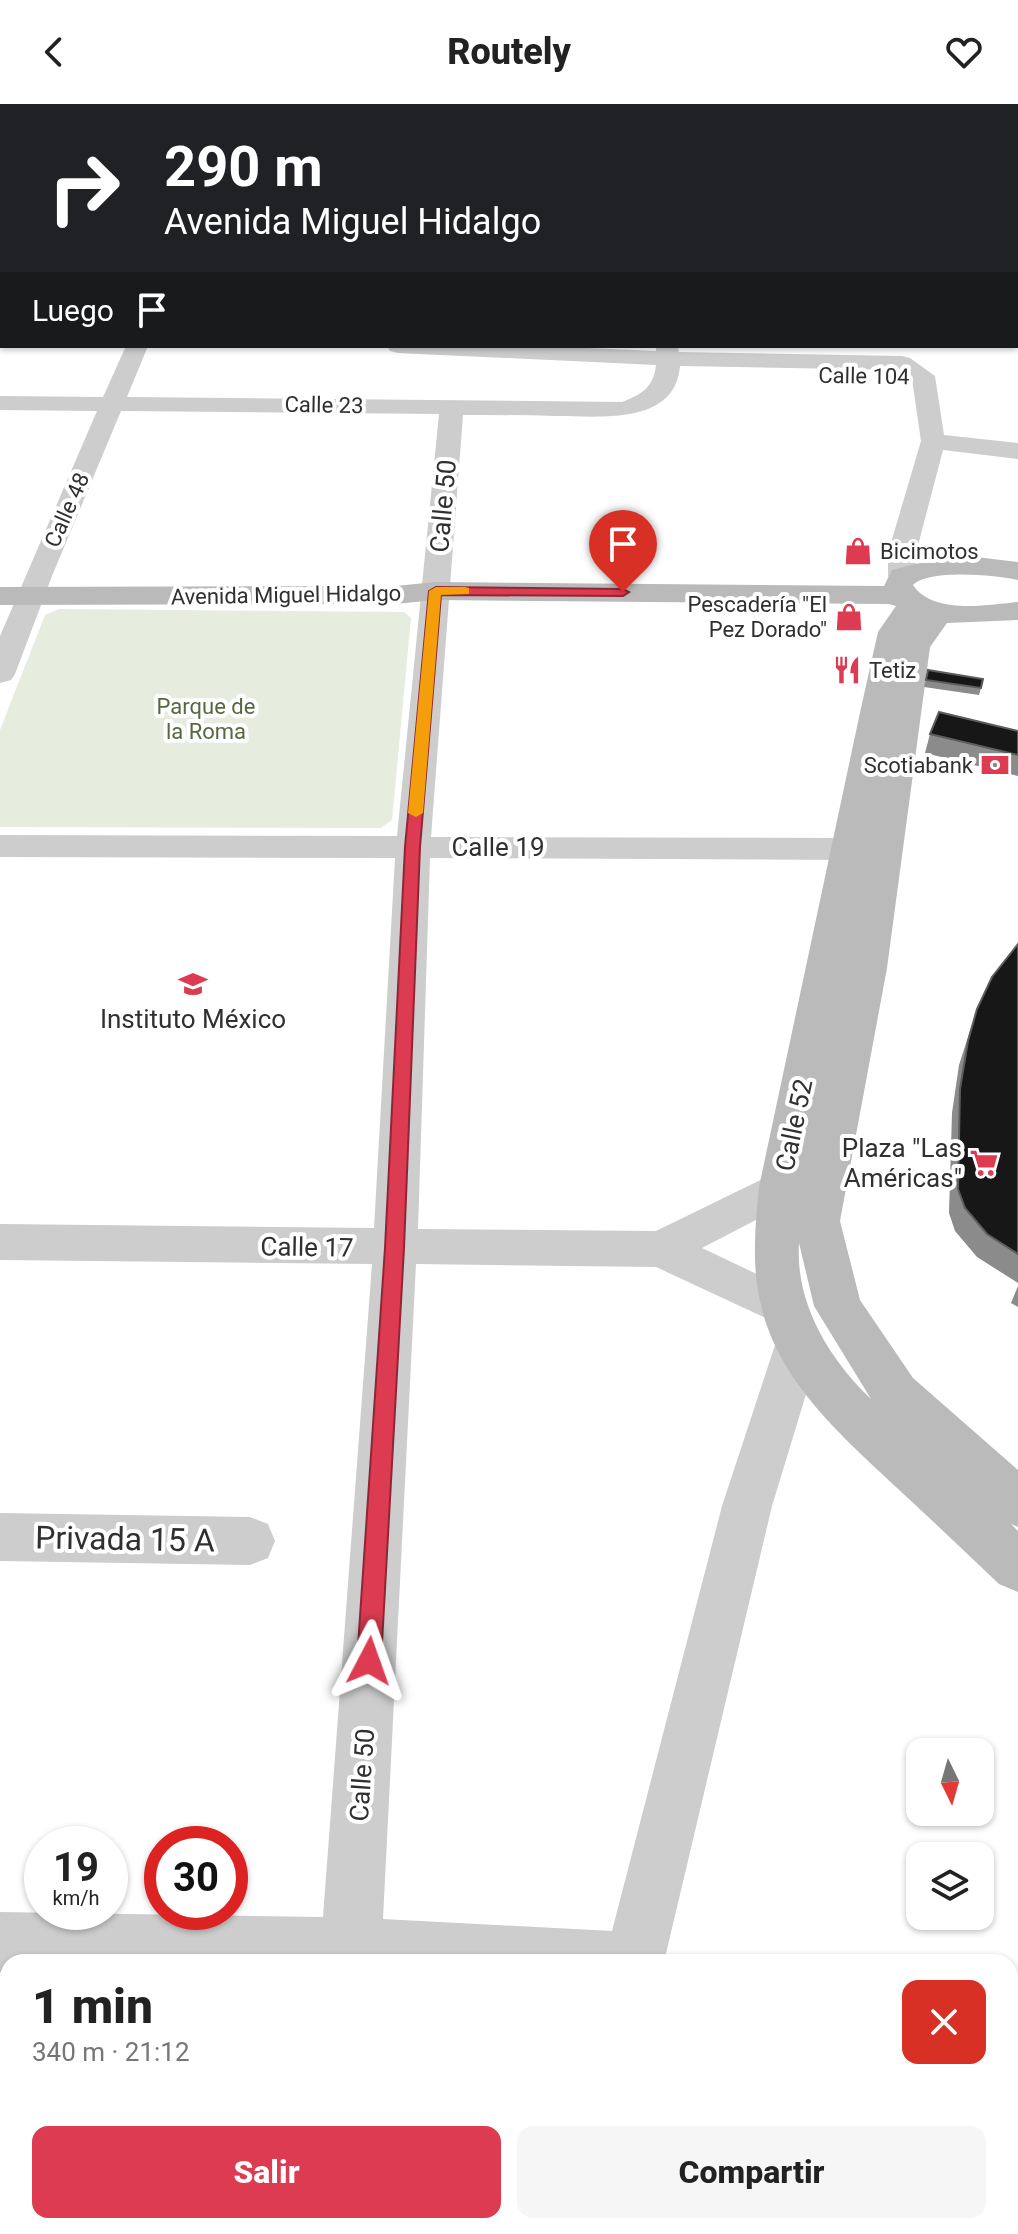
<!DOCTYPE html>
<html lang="es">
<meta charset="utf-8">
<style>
:root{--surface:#fff;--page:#f6f6f6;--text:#222;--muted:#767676;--accent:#dd3b51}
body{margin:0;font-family:Roboto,sans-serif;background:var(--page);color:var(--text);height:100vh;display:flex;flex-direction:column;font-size:30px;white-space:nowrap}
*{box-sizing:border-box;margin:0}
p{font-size:26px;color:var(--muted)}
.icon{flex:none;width:44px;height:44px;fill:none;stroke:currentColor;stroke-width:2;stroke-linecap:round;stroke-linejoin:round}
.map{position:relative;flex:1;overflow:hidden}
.panel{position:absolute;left:0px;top:1850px;width:1018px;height:280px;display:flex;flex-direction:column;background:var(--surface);border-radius:24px 24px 0 0;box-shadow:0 2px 6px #0004}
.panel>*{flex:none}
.guide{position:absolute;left:0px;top:0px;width:1018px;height:244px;box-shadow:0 2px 6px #0004;background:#202124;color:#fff;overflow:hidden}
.needle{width:52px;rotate:175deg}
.tools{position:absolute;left:906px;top:1634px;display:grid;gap:16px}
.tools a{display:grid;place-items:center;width:88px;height:88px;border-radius:16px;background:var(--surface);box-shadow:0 2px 6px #0004;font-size:40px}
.speed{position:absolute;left:24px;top:1722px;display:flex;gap:16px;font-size:40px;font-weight:700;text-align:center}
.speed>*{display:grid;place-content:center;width:104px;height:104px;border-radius:50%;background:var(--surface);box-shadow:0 2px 6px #0004;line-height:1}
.speed small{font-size:20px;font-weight:400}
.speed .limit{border:12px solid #d22;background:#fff;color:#111}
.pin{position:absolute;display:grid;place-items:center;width:68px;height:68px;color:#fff;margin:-82px -34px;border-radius:50% 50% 50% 0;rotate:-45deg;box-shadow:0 0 8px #0007}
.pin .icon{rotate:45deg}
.me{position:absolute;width:88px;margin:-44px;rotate:4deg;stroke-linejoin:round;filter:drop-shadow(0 0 6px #0008)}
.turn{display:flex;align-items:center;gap:28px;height:168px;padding:0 32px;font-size:36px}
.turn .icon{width:104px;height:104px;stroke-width:2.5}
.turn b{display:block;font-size:56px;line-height:68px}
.then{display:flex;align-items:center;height:76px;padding:0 32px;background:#0003;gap:16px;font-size:30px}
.round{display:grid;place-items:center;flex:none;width:84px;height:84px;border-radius:16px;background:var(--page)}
.summary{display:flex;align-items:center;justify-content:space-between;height:136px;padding:0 32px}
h1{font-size:48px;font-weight:800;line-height:60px}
.primary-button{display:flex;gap:16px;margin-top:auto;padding:16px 32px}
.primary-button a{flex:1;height:92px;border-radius:16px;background:var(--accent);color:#fff;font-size:32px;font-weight:800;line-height:92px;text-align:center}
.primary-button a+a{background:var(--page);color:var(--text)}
header{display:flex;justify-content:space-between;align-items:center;height:104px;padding:0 32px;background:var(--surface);font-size:36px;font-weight:800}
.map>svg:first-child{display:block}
</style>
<header><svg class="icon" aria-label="back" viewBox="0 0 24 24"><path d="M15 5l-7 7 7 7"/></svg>Routely<svg class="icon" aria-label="heart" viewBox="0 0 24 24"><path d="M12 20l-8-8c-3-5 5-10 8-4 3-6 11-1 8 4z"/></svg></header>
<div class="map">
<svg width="1018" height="2130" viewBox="0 0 1018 2130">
<rect width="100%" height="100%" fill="#fff"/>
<path fill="#e6ecde" d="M 59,505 L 404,508 L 411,514 L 392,716 L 381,724 L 0,723 L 0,626 L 45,511 Z"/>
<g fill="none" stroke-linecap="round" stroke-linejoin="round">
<path fill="#cdcdcd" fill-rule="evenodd" d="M 39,0 L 76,0 L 78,2 L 37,2 Z
M 422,0 L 493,0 L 495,2 L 424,2 Z
M 622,0 L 640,0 L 640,2 L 622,2 Z
M 698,0 L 716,0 L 717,2 L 699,2 Z
M 936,0 L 968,0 L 970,2 L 938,2 Z
M 1016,4 L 1018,4 L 1018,14 L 1016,14 Z
M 1016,60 L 1018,61 L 1018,74 L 1016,73 Z
M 0,80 L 2,81 L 2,93 L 0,92 Z
M 1016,114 L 1018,114 L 1018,126 L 1016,126 Z
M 0,158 L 2,158 L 2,170 L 0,170 Z
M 1016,184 L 1018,184 L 1018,202 L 1016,202 Z
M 2,223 L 2,239 L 0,240 L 0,224 Z
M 126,242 L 148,242 L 127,293 L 622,298 C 641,291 654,283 656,261 L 398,249 L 390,247 L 387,242 L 541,242 L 656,247 L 656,242 L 678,242 L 679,248 L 902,252 L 910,254 L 935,272 L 944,331 L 1018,339 L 1018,355 L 943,346 L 916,449 L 916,472 L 912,478 L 902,480 L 892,478 L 888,472 L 888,449 L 921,337 L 912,275 L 896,266 L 680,262 C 675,322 599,312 556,312 C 525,311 494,311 463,311 L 431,733 L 851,734 L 863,737 L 868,745 L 863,753 L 851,756 L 430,754 L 418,1125 L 656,1127 L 781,1066 L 796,1071 L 802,1083 L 796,1095 L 702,1144 L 801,1191 L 808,1204 L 801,1217 L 785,1223 L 656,1163 L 416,1160 L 383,1815 L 612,1827 L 722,1402 L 775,1241 L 782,1227 L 798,1221 L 814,1227 L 821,1241 L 772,1402 L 664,1858 L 8,1858 L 8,1868 L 0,1868 L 0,1808 L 323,1813 L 372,1160 L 0,1156 L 0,1120 L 374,1124 L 395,754 L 0,753 L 0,731 L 397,732 L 439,310 L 121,307 L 52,472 L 15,570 L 11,576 L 0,579 L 0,532 L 97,307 L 0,306 L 0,292 L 103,293 Z
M 0,1409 L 250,1413 L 268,1420 L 275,1437 L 268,1454 L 250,1461 L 0,1457 Z
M 1010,1931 L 1018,1934 L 1018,1998 L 1010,1995 Z
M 540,2122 L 606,2122 L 604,2130 L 538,2130 Z"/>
<path fill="#bababa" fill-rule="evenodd" d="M 976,453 L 1018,458 L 1018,476 C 995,471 929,465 913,481 C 933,511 987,501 1018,498 L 1018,516 L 947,519 L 930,543 L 887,864 L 840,1117 L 860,1196 L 913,1274 L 1018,1366 L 1018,1423 L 1011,1420 L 1018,1427 L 1018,1488 L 999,1480 C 965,1448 931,1415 896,1383 C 843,1333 780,1279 762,1205 C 751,1164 755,1124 759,1083 L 861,604 L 878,528 L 896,502 L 889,500 L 436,496 L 395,500 L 0,501 L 0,483 L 395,482 L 436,478 L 884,482 L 892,466 L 928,457 ZM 799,1139 L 814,1202 L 871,1295 C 829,1255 795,1199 799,1139 Z"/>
</g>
<path fill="#8b8b8b" d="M 928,566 L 981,584 L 979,591 L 924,583 Z
M 1018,627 L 1018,672 L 925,649 L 930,630 Z
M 1018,840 L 1018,1179 L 977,1153 L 955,1127 L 949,1109 L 952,1009 L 959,961 L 977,905 Z
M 1018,1182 L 1018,1203 L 1011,1199 Z"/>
<path fill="#171717" stroke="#5d5d5d" stroke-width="2" d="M 928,566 L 983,575 L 981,584 L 926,576 Z
M 939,608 L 1018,627 L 1018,651 L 930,630 Z
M 1018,840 L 1018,1150 L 987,1130 L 965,1104 L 958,1085 L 960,985 L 968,937 L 977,905 L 992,873 Z"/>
<path fill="#dd3b51" stroke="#902635" stroke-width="2" d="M 436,483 L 623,485 L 629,488 L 623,492 L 441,491 L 420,743 L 404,1144 L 381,1557 L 377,1566 L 369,1569 L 361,1566 L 357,1557 L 385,1144 L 405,743 L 429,487 Z"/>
<path fill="#f59e0b" d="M 465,483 L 469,484 L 469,490 L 441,491 L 423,709 L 416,713 L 408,709 L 429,487 L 436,483 Z"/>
<defs>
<symbol id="shop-bare" viewBox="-9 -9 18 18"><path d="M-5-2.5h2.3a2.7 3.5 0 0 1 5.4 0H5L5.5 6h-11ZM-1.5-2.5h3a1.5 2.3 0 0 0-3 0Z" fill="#dd3b51" stroke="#fff" stroke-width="2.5" paint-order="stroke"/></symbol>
<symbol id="restaurant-bare" viewBox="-9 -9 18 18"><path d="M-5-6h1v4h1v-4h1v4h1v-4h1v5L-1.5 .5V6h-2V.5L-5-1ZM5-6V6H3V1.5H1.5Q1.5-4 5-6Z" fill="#dd3b51" stroke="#fff" stroke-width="2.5" paint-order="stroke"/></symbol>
<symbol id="bank-bare" viewBox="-9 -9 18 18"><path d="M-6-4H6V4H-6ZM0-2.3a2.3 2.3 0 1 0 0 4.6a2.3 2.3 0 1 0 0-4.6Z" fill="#dd3b51" stroke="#fff" stroke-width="2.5" paint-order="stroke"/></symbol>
<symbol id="school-bare" viewBox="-9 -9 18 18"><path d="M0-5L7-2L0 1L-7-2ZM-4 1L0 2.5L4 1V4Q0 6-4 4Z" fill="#dd3b51" stroke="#fff" stroke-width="2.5" paint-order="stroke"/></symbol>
<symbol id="supermarket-bare" viewBox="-9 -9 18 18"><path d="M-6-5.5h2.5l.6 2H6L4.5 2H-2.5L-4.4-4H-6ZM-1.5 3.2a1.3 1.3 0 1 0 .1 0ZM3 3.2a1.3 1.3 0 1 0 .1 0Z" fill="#dd3b51" stroke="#fff" stroke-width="2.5" paint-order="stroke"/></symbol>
</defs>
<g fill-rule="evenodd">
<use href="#shop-bare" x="838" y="427" width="40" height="40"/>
<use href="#shop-bare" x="829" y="493" width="40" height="40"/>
<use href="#restaurant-bare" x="827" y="546" width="40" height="40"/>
<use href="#bank-bare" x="975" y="641" width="40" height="40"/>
<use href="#school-bare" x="173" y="860" width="40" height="40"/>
<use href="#supermarket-bare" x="964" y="1039" width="40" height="40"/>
</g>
<g text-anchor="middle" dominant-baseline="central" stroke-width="8" stroke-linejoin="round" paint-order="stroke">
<g font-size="22" fill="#303030" stroke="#fff">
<text transform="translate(864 272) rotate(1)">Calle 104</text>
<text transform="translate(324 301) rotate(1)">Calle 23</text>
<text transform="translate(67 406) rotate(-66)">Calle 48</text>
<text transform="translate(286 491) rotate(-1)">Avenida Miguel Hidalgo</text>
</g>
<g font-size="22" fill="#303030" stroke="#fff" text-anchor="start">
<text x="880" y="447">Bicimotos</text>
<text x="827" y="500" text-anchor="end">Pescadería "El<tspan x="827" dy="25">Pez Dorado"</tspan></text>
<text x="869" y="566">Tetiz</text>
<text x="973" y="661" text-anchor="end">Scotiabank</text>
</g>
<g font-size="22" fill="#55693f" stroke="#fff">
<text x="206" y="602">Parque de<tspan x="206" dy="25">la Roma</tspan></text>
</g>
<g font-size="26" fill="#303030" stroke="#fff">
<text transform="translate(443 402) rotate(-85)">Calle 50</text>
<text x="498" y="743">Calle 19</text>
<text transform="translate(794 1021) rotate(-78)">Calle 52</text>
<text transform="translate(307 1143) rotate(1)">Calle 17</text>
<text transform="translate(362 1671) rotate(-86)">Calle 50</text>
</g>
<g font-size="26" fill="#303030" stroke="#fff">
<text x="193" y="915">Instituto México</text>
<text x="962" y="1044" text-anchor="end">Plaza "Las<tspan x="962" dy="30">Américas"</tspan></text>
</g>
<g font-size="32" fill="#303030" stroke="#fff">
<text transform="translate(125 1435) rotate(1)">Privada 15 A</text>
</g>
</g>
</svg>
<div class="tools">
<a><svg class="needle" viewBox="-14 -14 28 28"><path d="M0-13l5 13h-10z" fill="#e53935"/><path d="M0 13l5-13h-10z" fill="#767676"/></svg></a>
<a><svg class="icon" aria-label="layers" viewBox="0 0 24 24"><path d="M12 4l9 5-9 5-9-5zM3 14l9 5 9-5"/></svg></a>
</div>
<div class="speed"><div>19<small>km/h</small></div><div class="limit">30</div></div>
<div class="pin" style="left:623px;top:488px;background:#d93025"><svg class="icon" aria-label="arrive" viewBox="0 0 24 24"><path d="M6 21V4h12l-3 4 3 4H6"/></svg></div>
<svg class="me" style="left:369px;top:1557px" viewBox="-20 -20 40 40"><path d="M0-17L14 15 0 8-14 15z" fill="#dd3b51" stroke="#fff" stroke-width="4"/></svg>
<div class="guide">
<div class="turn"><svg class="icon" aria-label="right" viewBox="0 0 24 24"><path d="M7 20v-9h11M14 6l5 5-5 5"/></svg><div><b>290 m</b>Avenida Miguel Hidalgo</div></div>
<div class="then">Luego<svg class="icon" aria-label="arrive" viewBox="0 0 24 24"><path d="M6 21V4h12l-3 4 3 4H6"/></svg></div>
</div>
<section class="panel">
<div class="summary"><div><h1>1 min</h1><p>340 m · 21:12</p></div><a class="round" style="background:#d93025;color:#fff"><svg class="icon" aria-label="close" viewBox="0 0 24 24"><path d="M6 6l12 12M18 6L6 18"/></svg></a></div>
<div class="primary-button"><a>Salir</a><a>Compartir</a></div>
</section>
</div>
